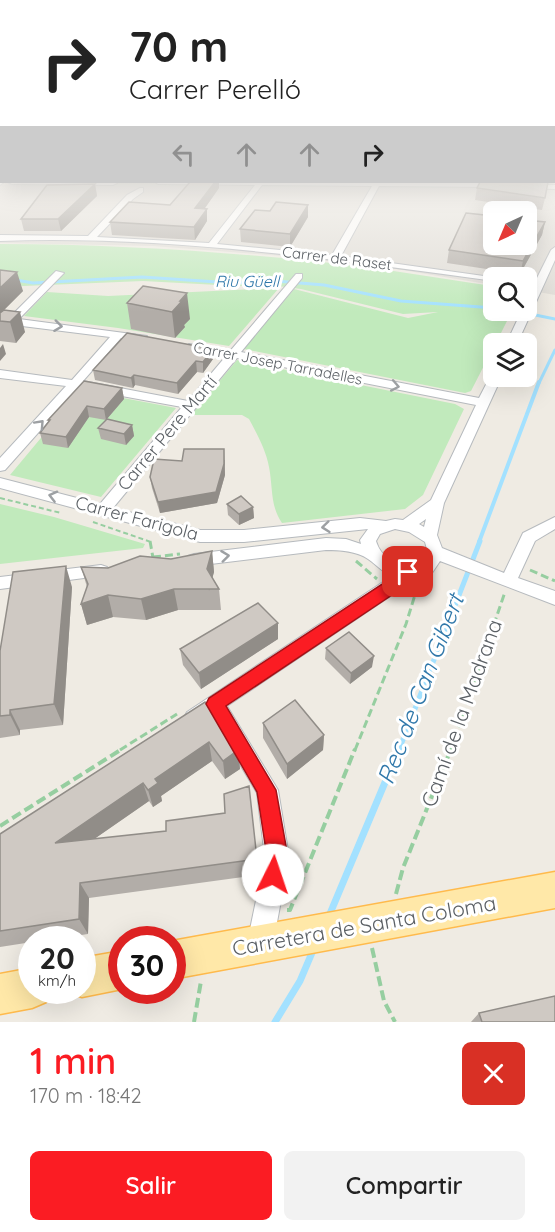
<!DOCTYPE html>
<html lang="es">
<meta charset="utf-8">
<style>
:root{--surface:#fff;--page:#f2f2f2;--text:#222;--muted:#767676;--accent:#fb1c23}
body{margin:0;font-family:Quicksand,sans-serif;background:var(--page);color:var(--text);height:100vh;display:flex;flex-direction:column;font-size:22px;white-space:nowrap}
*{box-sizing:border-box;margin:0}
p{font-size:20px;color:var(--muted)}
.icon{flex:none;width:33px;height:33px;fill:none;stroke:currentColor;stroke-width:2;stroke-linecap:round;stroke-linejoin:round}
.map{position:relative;height:1022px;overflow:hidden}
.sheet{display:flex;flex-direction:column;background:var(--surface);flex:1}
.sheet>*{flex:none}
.hud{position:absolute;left:0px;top:0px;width:555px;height:183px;box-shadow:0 6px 24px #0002;background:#fff;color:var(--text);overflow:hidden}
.needle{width:39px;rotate:224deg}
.tools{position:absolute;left:483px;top:201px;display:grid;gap:12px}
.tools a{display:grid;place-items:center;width:54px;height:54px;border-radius:9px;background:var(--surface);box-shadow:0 6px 24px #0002;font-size:30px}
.speed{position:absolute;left:18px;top:926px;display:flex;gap:12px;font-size:30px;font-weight:700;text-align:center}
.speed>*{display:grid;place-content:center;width:78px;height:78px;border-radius:50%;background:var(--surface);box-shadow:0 6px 24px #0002;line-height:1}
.speed small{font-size:15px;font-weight:400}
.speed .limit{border:9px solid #d22;background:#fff;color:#111}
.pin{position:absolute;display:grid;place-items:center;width:51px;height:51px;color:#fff;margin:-26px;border-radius:12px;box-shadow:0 3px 9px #0006}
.me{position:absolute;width:66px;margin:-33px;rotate:4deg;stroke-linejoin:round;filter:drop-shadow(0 0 4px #0008)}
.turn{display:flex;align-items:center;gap:21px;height:126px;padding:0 30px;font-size:27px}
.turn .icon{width:78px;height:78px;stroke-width:2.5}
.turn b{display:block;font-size:42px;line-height:51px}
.lanes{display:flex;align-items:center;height:57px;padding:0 30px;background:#0003;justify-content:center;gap:30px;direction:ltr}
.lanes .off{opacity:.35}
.round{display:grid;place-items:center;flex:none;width:63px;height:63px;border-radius:9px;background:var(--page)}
.overview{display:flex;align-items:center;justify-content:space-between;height:102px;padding:0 30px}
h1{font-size:36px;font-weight:600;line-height:45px;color:var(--accent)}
.action{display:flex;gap:12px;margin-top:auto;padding:12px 30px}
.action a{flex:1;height:69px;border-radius:9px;background:var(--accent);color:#fff;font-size:24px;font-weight:600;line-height:69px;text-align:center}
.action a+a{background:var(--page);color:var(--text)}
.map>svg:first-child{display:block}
</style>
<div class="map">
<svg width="555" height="1022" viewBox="0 0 555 1022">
<rect width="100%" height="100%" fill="#efebe3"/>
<path fill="#e0ddd7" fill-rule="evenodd" d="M 0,177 L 2,182 L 555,182 L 555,295 L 527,290 L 526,278 L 494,278 L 493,285 L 390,268 L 283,256 L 153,246 L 0,243 ZM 494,212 L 526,212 L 526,244 L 494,244 Z"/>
<path fill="#c1eabc" d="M 0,244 C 107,244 215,251 322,262 C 380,268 437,278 493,286 L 493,310 L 481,311 L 511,313 L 496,343 L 494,344 L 493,348 L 471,391 L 465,393 L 244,349 L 294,289 L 408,318 L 438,312 L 403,314 L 301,289 L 278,286 L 237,286 L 143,281 L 23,286 L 0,282 Z
M 279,288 L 229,346 L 118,328 L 24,316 L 47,292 L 108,296 Z
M 237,360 L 455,404 L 464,409 L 423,495 L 405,509 L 282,523 C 270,506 273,487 269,467 C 266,450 257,434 249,419 L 242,415 L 191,415 Z
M 81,390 L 176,408 L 101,497 L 10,475 Z
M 0,504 L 54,517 L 145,544 L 143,548 L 0,564 Z"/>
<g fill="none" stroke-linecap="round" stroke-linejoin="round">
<path stroke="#a3e1ff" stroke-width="3" d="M 16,280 L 33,283 L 142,277 L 233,283 L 276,281 L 324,285 L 401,301 L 494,308
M 511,310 L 555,319
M 539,383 L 555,350"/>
<path stroke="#a3e1ff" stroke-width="4" d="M 479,542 L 539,382"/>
<path stroke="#a3e1ff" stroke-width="5" d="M 399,750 L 480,541"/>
<path stroke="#a3e1ff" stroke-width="7" d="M 329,916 L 399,749
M 275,1022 L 300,981 L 314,948"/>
<defs>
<path id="street" d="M 0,179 L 4,182 L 0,185 Z
M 8,182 L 116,182 L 117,183 L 113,185 L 12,184 Z
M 155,182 L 500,183 L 497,187 L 379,186 L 341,256 L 498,278 L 494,278 L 494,281 C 333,259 162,235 0,241 L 0,235 L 88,236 L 127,195 L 140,188 L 143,188 L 143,192 L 133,199 L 97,237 L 209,243 L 255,185 L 158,184 ZM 262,185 L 372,186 L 332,255 L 217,244 Z
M 524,184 L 555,185 L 555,189 L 527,188 Z
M 555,247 L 555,260 L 517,344 L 506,344 L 522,310 L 526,310 L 526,300 L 551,250 Z
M 56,271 L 64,273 L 19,319 L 147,336 L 147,340 L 121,338 L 83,381 L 188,401 L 226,356 L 189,348 L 189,344 L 231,350 L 296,274 L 302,274 L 302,278 L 241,352 L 479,398 L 492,373 L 494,376 L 502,376 L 444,503 L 437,535 L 442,548 L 504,573 L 523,533 L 555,517 L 555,529 L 535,541 L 518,578 L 555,591 L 555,605 L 440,561 L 432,573 L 410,579 L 392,595 L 227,706 L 278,790 L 289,857 L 273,944 L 269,953 L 260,957 L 251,953 L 247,944 L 265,857 L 257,793 L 212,717 L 194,727 L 187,724 L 184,718 L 187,712 L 392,576 C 382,572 377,565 368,559 C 357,551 340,550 326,550 L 194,566 L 188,564 L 186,560 L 188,556 L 194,554 L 326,538 L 346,539 L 361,544 L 360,540 L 368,529 L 244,542 L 200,542 L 0,488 L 0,478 L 100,504 L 182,407 L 78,388 L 5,470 L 0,471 L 0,458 L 66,386 L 0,378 L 0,370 L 72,380 L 110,337 L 14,325 L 0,336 L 0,327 L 3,324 L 0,323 L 0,317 L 9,318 ZM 237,358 L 476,405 L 431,500 L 403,520 L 395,519 L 386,521 L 360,518 L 244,530 L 200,530 L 113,508 ZM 426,519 L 424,527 L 419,524 ZM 395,529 L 409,532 L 425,542 L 428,553 C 425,557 422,563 418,565 C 402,575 380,556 376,541 L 380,534 Z
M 101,565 L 107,567 L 109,571 L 107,575 L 0,589 L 0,577 Z"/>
<path id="primary" d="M 555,872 L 555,908 L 172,979 L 172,941 Z
M 122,951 L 122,989 L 82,997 L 68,992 L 68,990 L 82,990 L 82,958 Z
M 32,968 L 32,990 L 51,990 L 46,1002 L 32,1008 L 0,1014 L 0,974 Z"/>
</defs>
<use href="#street" stroke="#b6babe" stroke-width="2"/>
<use href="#primary" stroke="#ffba4c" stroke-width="3"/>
<path stroke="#96cea0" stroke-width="2" stroke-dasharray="5 3" stroke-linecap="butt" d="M 0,498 L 61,513
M 93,522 L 151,542"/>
<path stroke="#96cea0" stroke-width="3" stroke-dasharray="8 4" stroke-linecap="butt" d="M 150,541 L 153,558
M 153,557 L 180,554
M 356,561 L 377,579
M 530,570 L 555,581
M 120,750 L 177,714
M 355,750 L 406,624 L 418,585
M 451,750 L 505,592"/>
<path stroke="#96cea0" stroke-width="4" stroke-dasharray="10 4.5" stroke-linecap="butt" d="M 0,826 L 122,749
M 396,894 L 403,868 L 451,749
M 287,910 L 290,910 L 355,749
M 372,948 L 384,1001 L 395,1022
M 194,1022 L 201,981"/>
<use href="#street" fill="#fff" fill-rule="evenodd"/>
<use href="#primary" fill="#ffe8a8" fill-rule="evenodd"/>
</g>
<path fill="#b2ada8" d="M 95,184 L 97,196 L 61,231 L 24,231 L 21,219 Z
M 219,188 L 204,209 L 207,221 L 195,240 L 112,235 L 110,222 L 170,205 Z
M 477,188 L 545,198 L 542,210 L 475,200 Z
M 308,205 L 308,217 L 290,247 L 241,242 L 240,229 L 270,211 Z
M 545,222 L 542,235 L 520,274 L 447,263 L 449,250 Z
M 0,270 L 23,291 L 3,311 L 25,332 L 16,343 L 0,341 Z
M 143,286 L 190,319 L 184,325 L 185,327 L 175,338 L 131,329 L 127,303 Z
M 213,349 L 213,359 L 203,373 L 197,372 L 178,394 L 135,385 L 133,388 L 95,380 L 93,370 Z
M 122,388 L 124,399 L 106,420 L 132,425 L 134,436 L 126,445 L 101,439 L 98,428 L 106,420 L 89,417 L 68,448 L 43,444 L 40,433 L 48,422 L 48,420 Z
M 225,460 L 225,475 L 217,503 L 160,513 L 152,488 L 150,477 L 182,461 Z
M 227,504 L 253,507 L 254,518 L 239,525 L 228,515 Z
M 212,551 L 214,572 L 212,578 L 219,589 L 221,610 L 178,610 L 146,620 L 113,617 L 87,625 L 81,604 L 87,587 L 81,567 L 108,568 L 171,559 Z
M 72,587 L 63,725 L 20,730 L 20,735 L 0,738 L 0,651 Z
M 278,623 L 278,639 L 201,689 L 183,665 L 180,649 Z
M 326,648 L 372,667 L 350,684 L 325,659 Z
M 205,702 L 238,750 L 240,769 L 225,779 L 212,761 L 161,796 L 162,801 L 153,807 L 149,801 L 94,839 L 257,859 L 258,875 L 89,898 L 88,934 L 54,939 L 32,939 L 32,942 L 0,947 L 0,834 Z
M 263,723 L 324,735 L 323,750 L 287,779 L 263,738 Z
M 479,1013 L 555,1022 L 471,1022 Z"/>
<path fill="#918d88" d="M 215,182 L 219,182 L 219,188 L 196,221 L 195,208 Z
M 95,184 L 97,196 L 61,231 L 58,219 Z
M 308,205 L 308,217 L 290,247 L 290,234 Z
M 207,209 L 207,221 L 195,240 L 194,227 Z
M 545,222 L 542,235 L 520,274 L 523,261 Z
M 17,272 L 23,291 L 0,314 L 0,288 Z
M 187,293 L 190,319 L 184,325 L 185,327 L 175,338 L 172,312 Z
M 20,312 L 25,332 L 16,343 L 10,322 Z
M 3,344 L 6,354 L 0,361 L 0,348 Z
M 213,349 L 213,359 L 203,373 L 203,362 Z
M 196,361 L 197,372 L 178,394 L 177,383 Z
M 134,375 L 135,385 L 133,388 L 131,378 Z
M 122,388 L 124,399 L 106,420 L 104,409 Z
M 87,406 L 89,417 L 68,448 L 66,437 Z
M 132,425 L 134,436 L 126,445 L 124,434 Z
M 224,449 L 225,475 L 217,503 L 160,513 L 158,502 Z
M 253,507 L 254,518 L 239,525 L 239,514 Z
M 212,551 L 214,572 L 209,591 L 207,569 Z
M 66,566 L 72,587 L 63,725 L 54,704 Z
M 174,589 L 178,610 L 146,620 L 141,599 Z
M 108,595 L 113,617 L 87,625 L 81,604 Z
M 278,623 L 278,639 L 201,689 L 199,673 Z
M 374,656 L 372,667 L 350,684 L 351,673 Z
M 10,710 L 20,730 L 20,735 L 10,715 Z
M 324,735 L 323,750 L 287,779 L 287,764 Z
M 209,742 L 212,761 L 161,796 L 162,801 L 153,807 L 148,790 L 155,779 Z
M 238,750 L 240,769 L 225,779 L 223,761 Z
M 143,783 L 149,801 L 64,860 L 55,843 Z
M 80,883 L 89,898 L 88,934 L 79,919 Z"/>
<path fill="#cfc9c3" stroke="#918d88" stroke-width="1.5" d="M 190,182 L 215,182 L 195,208 L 207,209 L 194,227 L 110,222 L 129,202 L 170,205 Z
M 480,182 L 548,182 L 545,198 L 477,188 Z
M 95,184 L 58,219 L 21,219 L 47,185 Z
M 276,202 L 308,205 L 290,234 L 240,229 L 255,210 L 270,211 Z
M 466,213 L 494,216 L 494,244 L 526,244 L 526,220 L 545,222 L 523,261 L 449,250 Z
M 0,270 L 17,272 L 0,288 Z
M 143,286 L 187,293 L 180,301 L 182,301 L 172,312 L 127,303 Z
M 4,310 L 20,312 L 10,322 L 0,321 L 0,313 Z
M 127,333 L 213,349 L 203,362 L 196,361 L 177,383 L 134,375 L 131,378 L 93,370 Z
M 84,381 L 122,388 L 104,409 L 87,406 L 66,437 L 40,433 L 50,420 L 48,420 Z
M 107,419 L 132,425 L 124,434 L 98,428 Z
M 184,449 L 224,449 L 224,464 L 216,492 L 158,502 L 150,477 L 154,459 L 182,461 Z
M 241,496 L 253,507 L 239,514 L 227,504 Z
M 212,551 L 207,569 L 219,589 L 174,589 L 141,599 L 108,595 L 81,604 L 88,584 L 81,567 L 108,568 L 140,556 L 171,559 Z
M 66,566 L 54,704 L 10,710 L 10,715 L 0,716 L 0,651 L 13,572 Z
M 258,603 L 278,623 L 199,673 L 180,649 Z
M 349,632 L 374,656 L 351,673 L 326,648 Z
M 295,700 L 324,735 L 287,764 L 263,723 Z
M 205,702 L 224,726 L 238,750 L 223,761 L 209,742 L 155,779 L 158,783 L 148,790 L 143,783 L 55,843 L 166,831 L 166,821 L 225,813 L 224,794 L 249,786 L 257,859 L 80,883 L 79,919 L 0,931 L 0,834 Z
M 555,996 L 555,1022 L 482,1022 L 479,1013 Z"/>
<defs><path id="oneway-chevron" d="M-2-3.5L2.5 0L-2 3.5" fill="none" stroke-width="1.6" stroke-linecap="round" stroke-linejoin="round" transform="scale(1.5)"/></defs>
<g stroke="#9da0a3">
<use href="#oneway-chevron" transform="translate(58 326) rotate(7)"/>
<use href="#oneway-chevron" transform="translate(395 386) rotate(11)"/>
<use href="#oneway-chevron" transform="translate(40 424) rotate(-47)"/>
<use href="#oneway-chevron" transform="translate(53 496) rotate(-166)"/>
<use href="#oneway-chevron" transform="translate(326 527) rotate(174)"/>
<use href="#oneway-chevron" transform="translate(225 556) rotate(-7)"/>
</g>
<linearGradient id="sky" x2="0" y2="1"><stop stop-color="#8cc6f1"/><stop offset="0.54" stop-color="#f8f6f2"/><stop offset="1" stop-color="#f8f6f2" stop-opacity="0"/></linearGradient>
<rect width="555" height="312" fill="url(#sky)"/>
<path fill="#fb1c23" stroke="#a31217" stroke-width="1.5" d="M 408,567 L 413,568 L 415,572 L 413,576 L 392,595 L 226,706 L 276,790 L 288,857 L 281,883 L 273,886 L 266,883 L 263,875 L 267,857 L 257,792 L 206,704 L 209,698 Z"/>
<g text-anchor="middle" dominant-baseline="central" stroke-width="6" stroke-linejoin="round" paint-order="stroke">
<g font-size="15" fill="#5b6065" stroke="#fff">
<text transform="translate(337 258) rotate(7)">Carrer de Raset</text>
<text transform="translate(278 363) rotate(11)">Carrer Josep Tarradelles</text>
</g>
<g font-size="16" font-style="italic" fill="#3078aa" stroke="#fff">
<text x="247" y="281">Riu Güell</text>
</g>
<g font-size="18" fill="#5b6065" stroke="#fff">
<text transform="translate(167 433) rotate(-50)">Carrer Pere Martí</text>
<text transform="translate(137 518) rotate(15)">Carrer Farigola</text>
</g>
<g font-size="21" fill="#5b6065" stroke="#fff">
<text transform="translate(461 713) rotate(-70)">Camí de la Madrana</text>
<text transform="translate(364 925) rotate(-10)">Carretera de Santa Coloma</text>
</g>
<g font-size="24" font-style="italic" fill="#3078aa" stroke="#fff">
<text transform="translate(420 689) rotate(-69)">Rec de Can Gibert</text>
</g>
</g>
</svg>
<div class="tools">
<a><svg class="needle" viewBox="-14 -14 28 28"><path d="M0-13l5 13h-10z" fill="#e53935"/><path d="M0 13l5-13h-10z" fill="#767676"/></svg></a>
<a><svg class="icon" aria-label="search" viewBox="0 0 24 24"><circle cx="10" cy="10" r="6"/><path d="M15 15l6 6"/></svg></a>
<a><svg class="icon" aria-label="layers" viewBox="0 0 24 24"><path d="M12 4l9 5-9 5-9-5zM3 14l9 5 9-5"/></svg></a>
</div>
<div class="speed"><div>20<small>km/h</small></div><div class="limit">30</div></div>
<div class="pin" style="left:408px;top:572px;background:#d93025"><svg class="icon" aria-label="arrive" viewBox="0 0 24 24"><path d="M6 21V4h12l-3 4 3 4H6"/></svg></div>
<svg class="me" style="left:273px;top:875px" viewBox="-20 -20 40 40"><circle r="19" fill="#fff"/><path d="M0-13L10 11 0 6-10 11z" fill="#fb1c23"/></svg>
<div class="hud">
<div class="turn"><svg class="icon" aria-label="right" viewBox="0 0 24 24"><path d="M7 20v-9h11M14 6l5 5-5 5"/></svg><div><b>70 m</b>Carrer Perelló</div></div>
<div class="lanes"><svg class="icon off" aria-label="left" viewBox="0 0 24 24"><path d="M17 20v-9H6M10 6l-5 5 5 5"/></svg><svg class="icon off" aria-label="ahead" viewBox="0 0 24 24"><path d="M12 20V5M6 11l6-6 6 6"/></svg><svg class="icon off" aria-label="ahead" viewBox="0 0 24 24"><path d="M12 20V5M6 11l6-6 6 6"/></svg><svg class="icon" aria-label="right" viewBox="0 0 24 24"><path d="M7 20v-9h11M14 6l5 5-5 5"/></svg></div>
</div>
</div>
<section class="sheet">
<div class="overview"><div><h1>1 min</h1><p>170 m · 18:42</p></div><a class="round" style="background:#d93025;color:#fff"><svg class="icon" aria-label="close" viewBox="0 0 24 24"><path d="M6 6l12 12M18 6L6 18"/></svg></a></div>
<div class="action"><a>Salir</a><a>Compartir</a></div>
</section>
